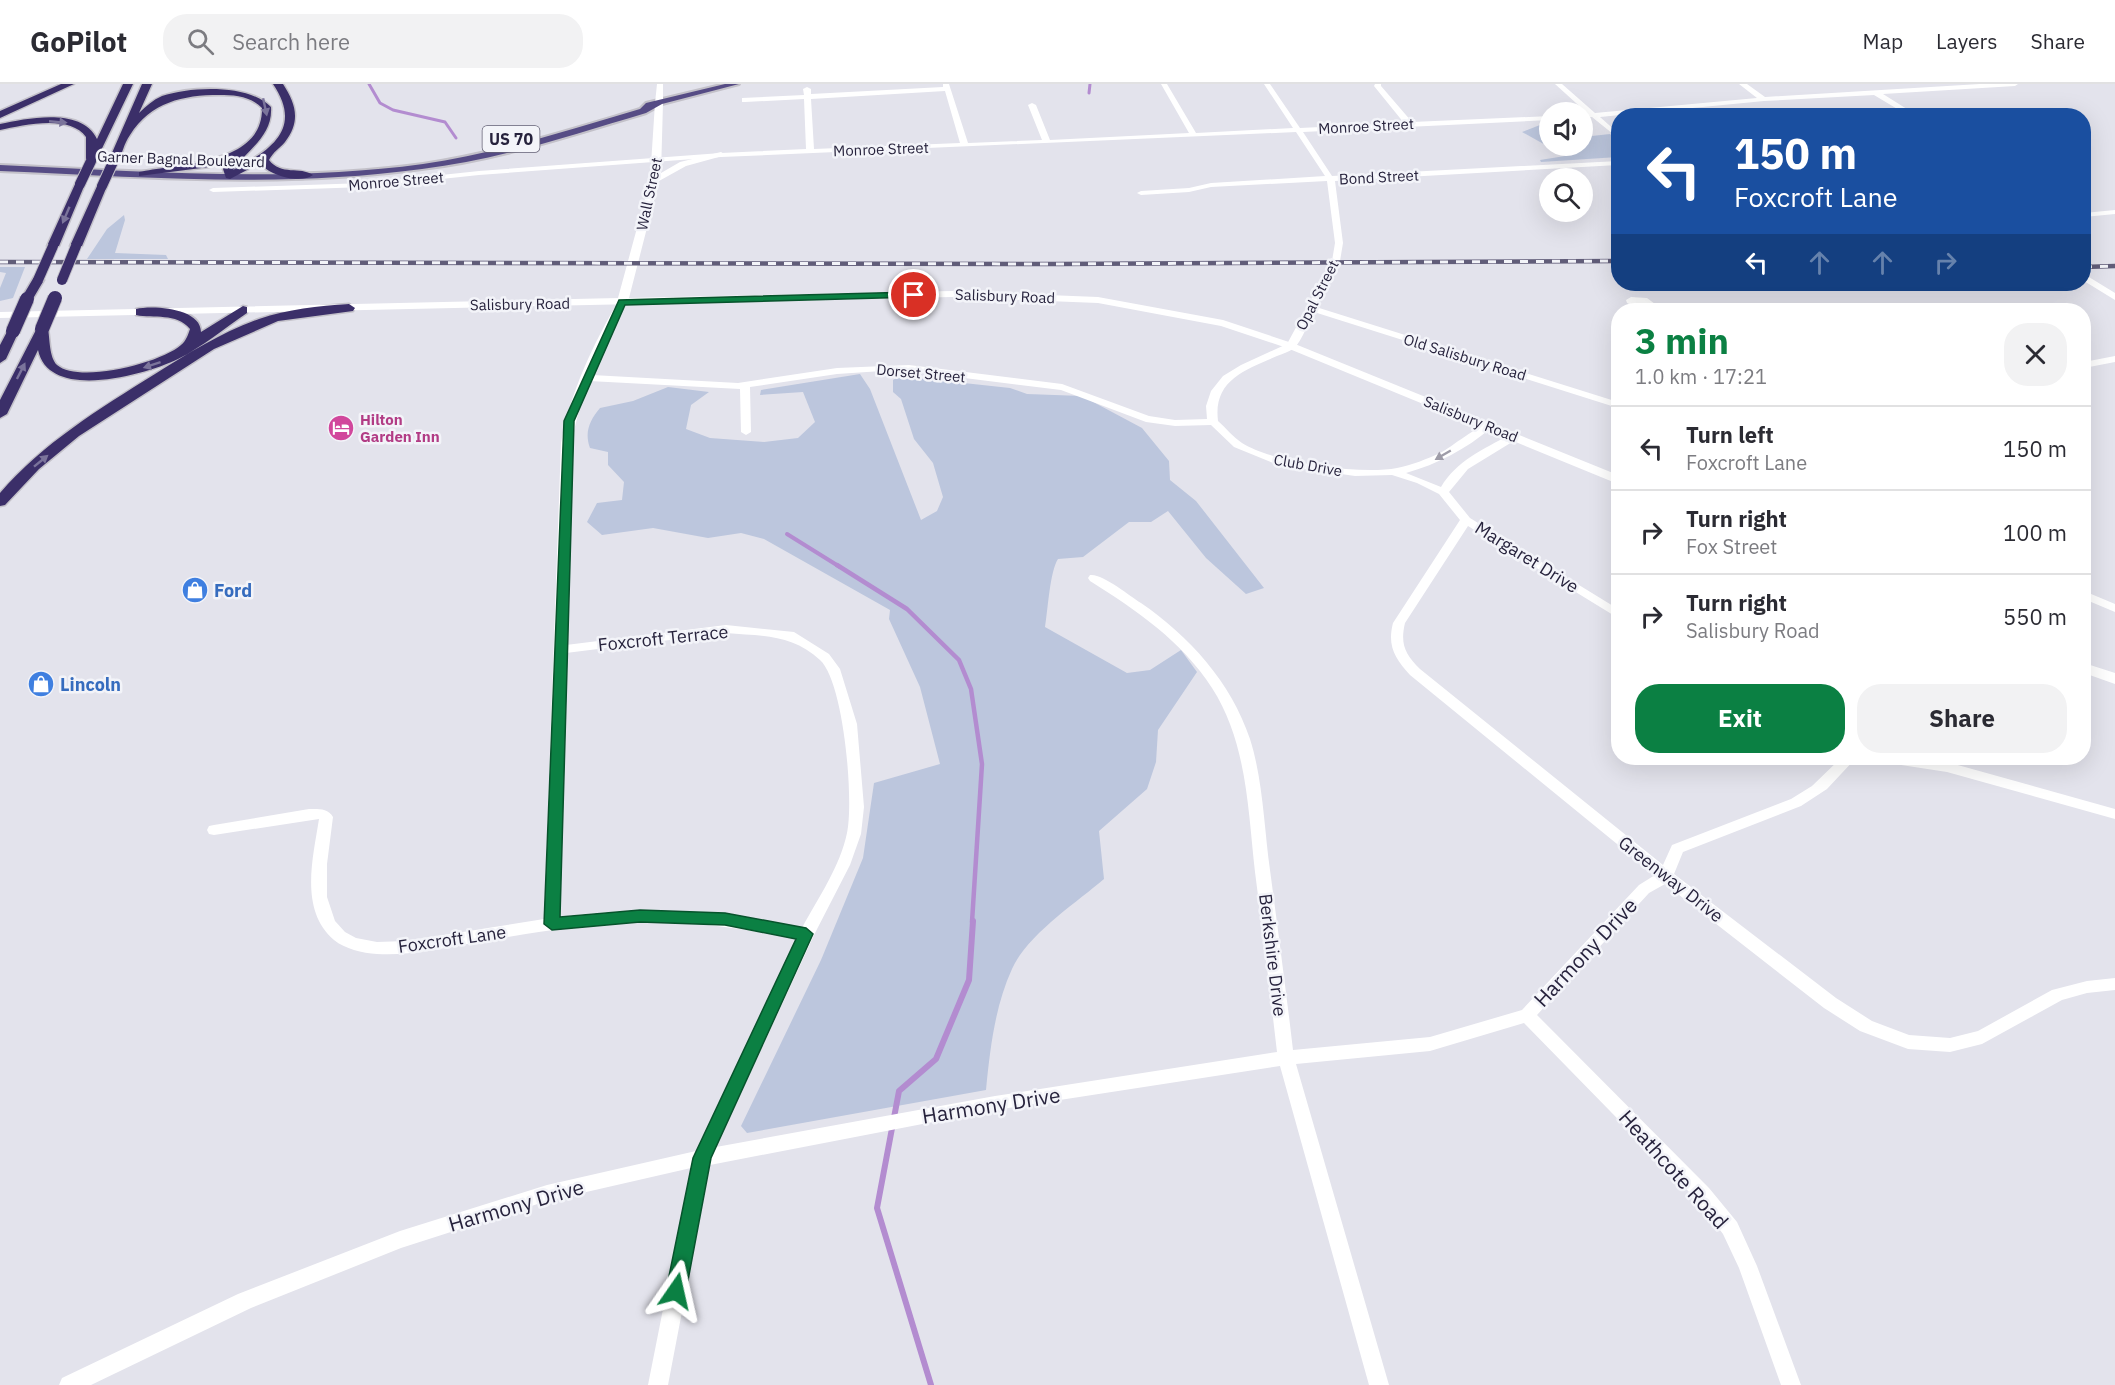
<!DOCTYPE html>
<meta charset="utf-8">
<style>
:root{--surface:#fff;--page:#f2f2f3;--text:#2b2b33;--muted:#7c7c81;--line:#e1e1e2;--accent:#0b8043}
body{margin:0;font-family:"IBM Plex Sans",sans-serif;background:var(--page);color:var(--text);height:100vh;display:flex;flex-direction:column;font-size:22px;white-space:nowrap}
*{box-sizing:border-box;margin:0}
p{font-size:20px;color:var(--muted)}
.icon{flex:none;width:33px;height:33px;fill:none;stroke:currentColor;stroke-width:2;stroke-linecap:round;stroke-linejoin:round}
.map{position:relative;flex:1;overflow:hidden}
.side{position:absolute;left:1611px;top:219px;width:480px;height:462px;display:flex;flex-direction:column;background:var(--surface);border-radius:24px;box-shadow:0 6px 24px #0002}
.side>*{flex:none}
.top-card{position:absolute;left:1611px;top:24px;width:480px;height:183px;border-radius:24px;box-shadow:0 6px 24px #0002;background:#1a4fa0;color:#fff;overflow:hidden}
.buttons{position:absolute;left:1539px;top:18px;display:grid;gap:12px}
.buttons a{display:grid;place-items:center;width:54px;height:54px;border-radius:50%;background:var(--surface);box-shadow:0 6px 24px #0002;font-size:30px}
.pin{position:absolute;display:grid;place-items:center;width:51px;height:51px;color:#fff;margin:-26px;border:3px solid #fff;border-radius:50%;box-shadow:0 2px 6px #0007}
.me{position:absolute;width:66px;margin:-33px;rotate:11deg;stroke-linejoin:round;filter:drop-shadow(0 0 4px #0008)}
.turn{display:flex;align-items:center;gap:21px;height:126px;padding:0 24px;font-size:27px}
.turn .icon{width:78px;height:78px;stroke-width:2.5}
.turn b{display:block;font-size:42px;line-height:51px}
.lanes{display:flex;align-items:center;height:57px;padding:0 24px;background:#0003;justify-content:center;gap:30px;direction:ltr}
.lanes .off{opacity:.35}
.round{display:grid;place-items:center;flex:none;width:63px;height:63px;border-radius:24px;background:var(--page)}
.head{display:flex;align-items:center;justify-content:space-between;height:102px;padding:0 24px}
h1{font-size:36px;font-weight:700;line-height:45px;color:var(--accent)}
.cta{display:flex;gap:12px;margin-top:auto;padding:12px 24px}
.cta a{flex:1;height:69px;border-radius:24px;background:var(--accent);color:#fff;font-size:24px;font-weight:700;line-height:69px;text-align:center}
.cta a+a{background:var(--page);color:var(--text)}
ul{padding:0;list-style:none}
li{display:flex;align-items:center;gap:18px;height:84px;padding:0 24px;border-top:2px solid var(--line)}
li div{flex:1}
li b{display:block;font-size:22px}
li em{font-style:normal}
header{display:flex;align-items:center;gap:36px;box-sizing:border-box;height:84px;padding:0 30px;background:var(--surface);border-bottom:2px solid var(--line)}
header strong{font-size:28px}
nav{display:flex;gap:33px;margin-inline-start:auto;font-size:21px}
.search{width:420px;height:54px;background:var(--page);display:flex;align-items:center;gap:15px;box-sizing:border-box;padding:0 21px;border-radius:24px;color:var(--muted);font-size:22px}
.map>svg:first-child{display:block}
</style>
<header>
<strong>GoPilot</strong>
<div class="search"><svg class="icon" aria-label="search" viewBox="0 0 24 24"><circle cx="10" cy="10" r="6"/><path d="M15 15l6 6"/></svg>Search here</div>
<nav><a>Map</a><a>Layers</a><a>Share</a></nav>
</header>
<div class="map">
<svg width="2115" height="1301" viewBox="0 0 2115 1301">
<rect width="100%" height="100%" fill="#e3e3ec"/>
<path fill="#bcc6dd" d="M 1540,41 L 1549,43 L 1550,62 L 1582,62 L 1583,53 L 1610,50 L 1618,58 L 1618,73 L 1541,78 L 1540,76 L 1565,72 L 1522,48 Z
M 124,131 L 125,136 L 115,169 L 166,171 L 168,175 L 87,175 L 107,145 Z
M 0,183 L 25,183 L 13,214 L 0,217 L 0,204 L 6,189 L 0,188 Z
M 860,290 L 870,305 L 921,436 L 937,427 L 943,413 L 933,379 L 914,355 L 901,315 L 893,308 L 893,296 L 899,292 L 1010,304 L 1027,310 L 1082,312 L 1142,344 L 1169,377 L 1170,396 L 1196,417 L 1264,504 L 1246,510 L 1206,474 L 1168,427 L 1151,438 L 1129,438 L 1083,473 L 1058,475 C 1050,487 1048,525 1045,543 L 1127,589 L 1150,586 L 1181,566 L 1197,588 L 1158,646 L 1156,678 L 1147,705 L 1099,747 L 1104,795 C 1076,819 1027,851 1012,885 C 995,922 990,965 986,1006 L 747,1049 L 741,1042 L 821,876 L 863,774 L 874,699 L 940,680 L 920,603 L 889,535 L 890,526 L 764,455 L 741,449 L 708,454 L 653,444 L 602,451 L 587,438 L 597,419 L 622,416 L 624,398 L 608,381 L 608,368 L 590,364 C 584,348 590,336 600,324 L 633,317 L 668,303 L 709,308 L 691,321 L 686,345 L 710,354 L 764,358 L 798,354 L 815,338 L 803,308 L 760,311 L 761,306 Z"/>
<g fill="none" stroke-linecap="round" stroke-linejoin="round">
<path stroke="#b38cd0" stroke-width="3" d="M 369,0 L 380,19 L 393,26 L 445,38 L 456,54
M 1089,9 L 1090,0"/>
<path stroke="#b38cd0" stroke-width="4" d="M 787,450 L 840,483"/>
<path stroke="#b38cd0" stroke-width="4.5" d="M 837,481 L 907,525 L 959,576 L 971,605 L 982,680 L 972,838"/>
<path stroke="#b38cd0" stroke-width="6" d="M 931,1301 L 877,1124 L 899,1007 L 936,975 L 969,896 L 973,837"/>
<defs>
<path id="trunk" d="M 725,0 L 739,0 L 662,20 L 646,29 C 572,51 498,76 422,85 C 283,104 140,93 0,87 L 0,81 C 140,87 284,99 423,80 C 497,69 569,46 640,25 L 646,19 Z"/>
<path id="motorway" d="M 61,0 L 74,0 L 0,34 L 0,27 Z
M 123,0 L 133,0 L 95,79 L 86,77 L 86,53 C 70,30 23,41 0,46 L 0,40 C 28,34 82,23 97,55 Z
M 142,0 L 152,0 L 139,29 C 146,22 153,16 162,12 C 192,2 249,0 271,23 C 273,52 248,65 233,86 C 272,66 303,44 273,0 L 283,0 C 296,20 301,37 285,58 C 280,64 273,68 269,76 C 281,92 300,82 313,91 C 301,100 269,92 260,79 L 230,95 L 226,94 L 223,85 L 233,74 L 209,83 L 139,92 L 139,88 C 179,79 263,81 262,24 C 250,12 235,11 219,11 C 183,11 151,18 130,51 C 124,59 122,71 117,80 L 109,80 L 108,78 Z
M 76,98 L 85,100 L 59,162 L 49,164 L 47,162 Z
M 98,100 L 107,102 L 82,162 L 72,164 L 70,162 Z
M 34,193 L 44,196 L 31,218 L 23,218 L 21,215 Z
M 349,220 L 355,224 L 353,227 L 278,237 L 214,265 L 79,352 L 39,385 L 5,421 L 0,422 L 0,409 C 43,359 99,325 155,290 C 189,269 222,248 259,235 C 288,225 318,222 349,220 Z
M 243,222 L 247,223 L 247,229 C 225,244 202,263 178,275 C 145,291 49,318 38,266 L 7,330 L 0,334 L 0,316 L 38,242 L 42,241 L 48,245 C 50,255 49,273 57,281 C 79,300 161,279 181,261 C 186,257 188,251 190,245 C 176,228 154,235 136,231 L 136,225 C 153,221 201,224 201,248 Z
M 13,243 L 19,247 L 6,275 L 0,279 L 0,261 L 9,244 Z"/>
</defs>
<use href="#trunk" stroke="#c3c1c9" stroke-width="4"/>
<use href="#motorway" stroke="#c3c1c9" stroke-width="3"/>
<path fill="#fff" fill-rule="evenodd" d="M 657,0 L 663,0 L 663,19 L 659,21 L 655,19 Z
M 943,0 L 949,0 L 968,59 L 1042,56 L 1028,21 L 1032,19 L 1036,21 L 1050,56 L 1189,49 L 1161,0 L 1167,0 L 1196,49 L 1293,44 L 1264,0 L 1270,0 L 1300,44 L 1404,39 L 1374,2 L 1375,0 L 1381,0 L 1381,2 L 1412,38 L 1550,32 L 1550,36 L 1303,48 L 1332,92 L 1618,77 L 1618,81 L 1335,97 L 1343,159 L 1340,177 L 1316,223 L 1618,318 L 1618,324 L 1314,228 C 1309,237 1301,259 1294,264 C 1289,268 1282,270 1277,272 C 1245,286 1213,296 1218,337 C 1226,344 1233,353 1242,359 C 1274,379 1360,391 1397,384 C 1412,381 1427,375 1440,369 C 1452,363 1481,338 1491,340 L 1491,344 C 1466,365 1438,380 1406,389 L 1441,403 C 1456,377 1484,365 1509,351 L 1517,351 L 1517,355 L 1468,385 L 1449,408 L 1470,434 L 1618,525 L 1618,534 L 1468,442 L 1405,539 C 1400,560 1405,570 1420,585 L 1663,781 L 1672,761 L 1791,715 L 1812,702 L 1841,674 L 1856,674 L 1827,705 L 1801,722 L 1683,768 L 1674,790 L 1836,914 L 1872,937 L 1909,951 L 1950,954 L 1978,947 L 2052,906 L 2087,897 L 2115,894 L 2115,906 L 2087,909 L 2062,916 L 1982,960 L 1950,968 L 1908,965 L 1860,947 L 1824,924 L 1665,800 L 1649,809 L 1537,931 L 1709,1104 L 1737,1138 L 1757,1182 L 1801,1301 L 1781,1301 L 1739,1184 L 1723,1150 L 1697,1116 L 1524,939 L 1430,967 L 1296,980 L 1389,1301 L 1369,1301 L 1280,982 L 995,1026 L 710,1081 L 668,1301 L 648,1301 L 691,1084 L 547,1117 L 401,1164 L 251,1224 L 91,1301 L 59,1301 L 62,1294 L 238,1210 L 400,1147 L 547,1101 L 696,1067 L 796,855 C 744,845 691,836 638,838 C 581,840 524,850 467,860 C 437,865 407,872 377,870 C 362,869 345,865 334,856 C 299,826 313,774 319,735 L 214,751 L 209,750 L 207,746 L 209,742 L 214,741 L 309,725 C 318,725 328,724 333,733 L 327,780 L 327,813 L 335,837 L 345,848 L 356,854 L 377,858 L 406,857 L 544,835 L 561,359 C 570,309 593,260 619,216 L 627,218 L 592,291 L 738,299 L 837,284 L 909,281 L 1062,300 L 1149,332 L 1175,336 L 1207,335 L 1206,322 L 1211,307 L 1223,292 L 1241,281 L 1287,260 L 1332,177 L 1335,159 L 1327,97 L 1211,103 L 1189,108 L 1141,111 L 1137,109 L 1141,107 L 1189,104 L 1211,99 L 1325,92 L 1296,48 L 721,73 L 479,91 L 366,103 L 213,108 L 209,106 L 213,104 L 366,99 L 479,87 L 721,69 L 806,65 L 804,15 L 745,18 L 742,18 L 742,14 L 804,11 L 803,5 L 807,3 L 811,5 L 811,10 L 943,3 ZM 945,7 L 960,59 L 814,65 L 811,15 ZM 882,287 L 909,287 L 1061,306 L 1146,338 L 1175,342 L 1211,341 L 1234,363 L 1278,381 L 1355,392 L 1392,391 L 1417,399 L 1439,410 L 1460,436 L 1393,539 C 1387,562 1395,574 1410,591 L 1655,791 L 1639,801 L 1522,926 L 1430,953 L 1293,966 C 1286,906 1278,846 1270,786 C 1264,743 1263,696 1250,655 C 1231,598 1189,552 1141,519 C 1130,512 1102,489 1090,491 L 1088,494 L 1090,497 C 1136,526 1182,557 1212,604 C 1247,658 1248,726 1255,788 C 1263,848 1270,908 1277,968 L 995,1012 L 716,1063 L 814,851 L 850,781 L 861,750 L 864,723 L 857,640 L 840,585 L 829,570 L 794,548 L 726,541 L 566,561 L 571,359 L 580,322 L 589,297 L 740,305 L 741,348 L 746,351 L 751,348 L 750,303 L 837,290 ZM 726,549 C 761,552 792,550 820,576 C 844,598 854,717 847,749 C 840,783 818,814 802,844 C 719,828 644,821 560,833 L 566,569 Z
M 1555,0 L 1562,0 L 1595,29 L 1757,14 L 1739,0 L 1747,0 L 1765,13 L 1980,0 L 2018,0 L 2015,2 L 1883,10 L 1918,32 L 1909,32 L 1874,11 L 1764,17 L 1600,33 L 1618,49 L 1618,54 L 1592,33 L 1582,34 L 1582,30 L 1587,29 Z
M 2115,126 L 2115,130 L 2084,133 L 2084,129 Z
M 2084,190 L 2115,209 L 2115,216 L 2084,197 Z
M 1631,213 L 1647,214 L 1663,226 C 1650,228 1649,220 1639,219 L 1651,226 L 1640,226 L 1627,219 L 1626,216 Z
M 2115,272 L 2115,278 L 2084,284 L 2084,278 Z
M 2084,507 L 2115,520 L 2115,528 L 2084,515 Z
M 1881,674 L 1916,674 L 1947,678 L 2115,725 L 2115,735 L 1947,688 L 1888,679 Z"/>
<path fill="#fff" fill-rule="evenodd" d="M 659,16 L 663,19 L 661,89 L 680,78 L 721,68 L 726,71 L 686,82 L 659,97 L 629,214 L 952,207 L 1098,213 L 1223,236 L 1295,260 L 1618,391 L 1618,400 L 1287,264 L 1221,242 L 1098,219 L 952,213 L 0,234 L 0,228 L 618,214 L 650,96 L 655,19 Z
M 2084,579 L 2115,589 L 2115,600 L 2084,589 Z"/>
<use href="#trunk" fill="#564c85" fill-rule="evenodd"/>
<use href="#motorway" fill="#3b2f69" fill-rule="evenodd"/>
<defs>
<path id="rail" d="M 0,178 L 1059,180 L 1618,177
M 2084,183 L 2115,182"/>
</defs>
<use href="#rail" stroke="#615d79" stroke-width="4.5"/>
<use href="#rail" stroke="#f3f4f9" stroke-width="3" stroke-dasharray="8" stroke-linecap="butt"/>
<defs>
<path id="motorway-bridge-far1" d="M 80,100 L 91,77
M 102,102 L 113,78
M 38,196 L 53,162
M 62,196 L 76,162"/>
<path id="motorway-bridge" d="M 42,245 L 55,214
M 13,247 L 27,215"/>
</defs>
<use href="#motorway-bridge-far1" stroke="#c3c1c9" stroke-width="12" stroke-linecap="butt"/>
<use href="#motorway-bridge" stroke="#c3c1c9" stroke-width="16" stroke-linecap="butt"/>
<use href="#motorway-bridge-far1" stroke="#3b2f69" stroke-width="10"/>
<use href="#motorway-bridge" stroke="#3b2f69" stroke-width="14"/>
</g>
<defs><path id="oneway-solid" d="M-6-.8H1V-3.2L6.5 0L1 3.2V.8H-6Z" transform="scale(1.5)"/></defs>
<g fill="#7b749b">
<use href="#oneway-solid" transform="translate(265 23) rotate(78)"/>
<use href="#oneway-solid" transform="translate(58 38) rotate(5)"/>
<use href="#oneway-solid" transform="translate(66 131) rotate(113)"/>
<use href="#oneway-solid" transform="translate(152 281) rotate(162)"/>
<use href="#oneway-solid" transform="translate(21 287) rotate(-63)"/>
<use href="#oneway-solid" transform="translate(41 377) rotate(-39)"/>
</g>
<use fill="#9e9ca8" href="#oneway-solid" transform="translate(1443 371) rotate(150)"/>
<path fill="#0b8043" stroke="#07532c" stroke-width="1.5" d="M 914,208 L 919,211 L 917,213 L 625,221 L 574,337 L 560,833 L 640,826 L 725,829 L 806,844 L 813,850 L 711,1074 L 686,1207 L 683,1213 L 676,1216 L 669,1213 L 666,1207 L 693,1074 L 796,855 L 725,841 L 640,838 L 552,846 L 544,840 L 564,337 L 619,216 Z"/>
<defs>
<symbol id="hotel-disc" viewBox="-11 -11 22 22"><circle r="9.5" fill="#d1479c" stroke="#f3f4f9"/><path d="M-6-4.5h1.5V1H6V5H4.5V3h-9V5H-6ZM-4 0a1.8 1.8 0 1 1 3.6 0ZM.5 0V-2.5h3Q6-2.5 6 0Z" fill="#fff"/></symbol>
<symbol id="shop-disc" viewBox="-11 -11 22 22"><circle r="9.5" fill="#3f7fe0" stroke="#f3f4f9"/><path d="M-5-2.5h2.3a2.7 3.5 0 0 1 5.4 0H5L5.5 6h-11ZM-1.5-2.5h3a1.5 2.3 0 0 0-3 0Z" fill="#fff"/></symbol>
</defs>
<g fill-rule="evenodd">
<use href="#hotel-disc" x="326" y="329" width="30" height="30"/>
<use href="#shop-disc" x="180" y="491" width="30" height="30"/>
<use href="#shop-disc" x="26" y="585" width="30" height="30"/>
</g>
<g text-anchor="middle" dominant-baseline="central" stroke-width="5" stroke-linejoin="round" paint-order="stroke">
<g font-size="15" fill="#27233d" stroke="#f3f4f9">
<text transform="translate(1366 42) rotate(-3)">Monroe Street</text>
<text transform="translate(881 65) rotate(-2)">Monroe Street</text>
<text transform="translate(181 75) rotate(2)">Garner Bagnal Boulevard</text>
<text transform="translate(1379 93) rotate(-3)">Bond Street</text>
<text transform="translate(396 97) rotate(-5)">Monroe Street</text>
<text transform="translate(649 110) rotate(-78)">Wall Street</text>
<text transform="translate(1317 211) rotate(-63)">Opal Street</text>
<text transform="translate(1005 212) rotate(2)">Salisbury Road</text>
<text transform="translate(520 220) rotate(-1)">Salisbury Road</text>
<text transform="translate(1465 273) rotate(17)">Old Salisbury Road</text>
<text transform="translate(921 289) rotate(5)">Dorset Street</text>
<text transform="translate(1471 335) rotate(22)">Salisbury Road</text>
<text transform="translate(1308 381) rotate(10)">Club Drive</text>
</g>
<g font-size="15" font-weight="bold" fill="#b23c85" stroke="#f3f4f9" text-anchor="start">
<text x="360" y="335">Hilton<tspan x="360" dy="17">Garden Inn</tspan></text>
</g>
<rect fill="#f3f4f9" stroke="#646275" stroke-width="1.5" x="482.5" y="42" width="57" height="26" rx="4.5"/>
<g font-size="16" font-weight="bold" fill="#27233d">
<text x="511" y="55">US 70</text>
</g>
<g font-size="18" fill="#27233d" stroke="#f3f4f9">
<text transform="translate(1527 473) rotate(32)">Margaret Drive</text>
<text transform="translate(663 554) rotate(-6)">Foxcroft Terrace</text>
<text transform="translate(1671 795) rotate(38)">Greenway Drive</text>
<text transform="translate(452 855) rotate(-8)">Foxcroft Lane</text>
<text transform="translate(1273 871) rotate(83)">Berkshire Drive</text>
</g>
<g font-size="18" font-weight="bold" fill="#366cbe" stroke="#f3f4f9" text-anchor="start">
<text x="214" y="506">Ford</text>
<text x="60" y="600">Lincoln</text>
</g>
<g font-size="21" fill="#27233d" stroke="#f3f4f9">
<text transform="translate(1585 868) rotate(-47)">Harmony Drive</text>
<text transform="translate(991 1021) rotate(-9)">Harmony Drive</text>
<text transform="translate(1674 1085) rotate(48)">Heathcote Road</text>
<text transform="translate(516 1121) rotate(-16)">Harmony Drive</text>
</g>
</g>
</svg>
<div class="buttons">
<a><svg class="icon" aria-label="sound" viewBox="0 0 24 24"><path d="M4 9h4l5-4v14l-5-4H4zM17 9q2 3 0 6"/></svg></a>
<a><svg class="icon" aria-label="search" viewBox="0 0 24 24"><circle cx="10" cy="10" r="6"/><path d="M15 15l6 6"/></svg></a>
</div>
<div class="pin" style="left:914px;top:211px;background:#d93025"><svg class="icon" aria-label="arrive" viewBox="0 0 24 24"><path d="M6 21V4h12l-3 4 3 4H6"/></svg></div>
<svg class="me" style="left:676px;top:1207px" viewBox="-20 -20 40 40"><path d="M0-17L14 15 0 8-14 15z" fill="#0b8043" stroke="#fff" stroke-width="4"/></svg>
<div class="top-card">
<div class="turn"><svg class="icon" aria-label="left" viewBox="0 0 24 24"><path d="M17 20v-9H6M10 6l-5 5 5 5"/></svg><div><b>150 m</b>Foxcroft Lane</div></div>
<div class="lanes"><svg class="icon" aria-label="left" viewBox="0 0 24 24"><path d="M17 20v-9H6M10 6l-5 5 5 5"/></svg><svg class="icon off" aria-label="ahead" viewBox="0 0 24 24"><path d="M12 20V5M6 11l6-6 6 6"/></svg><svg class="icon off" aria-label="ahead" viewBox="0 0 24 24"><path d="M12 20V5M6 11l6-6 6 6"/></svg><svg class="icon off" aria-label="right" viewBox="0 0 24 24"><path d="M7 20v-9h11M14 6l5 5-5 5"/></svg></div>
</div>
<section class="side">
<div class="head"><div><h1>3 min</h1><p>1.0 km · 17:21</p></div><a class="round"><svg class="icon" aria-label="close" viewBox="0 0 24 24"><path d="M6 6l12 12M18 6L6 18"/></svg></a></div>
<ul>
<li><svg class="icon" aria-label="left" viewBox="0 0 24 24"><path d="M17 20v-9H6M10 6l-5 5 5 5"/></svg><div><b>Turn left</b><p>Foxcroft Lane</p></div><em>150 m</em></li>
<li><svg class="icon" aria-label="right" viewBox="0 0 24 24"><path d="M7 20v-9h11M14 6l5 5-5 5"/></svg><div><b>Turn right</b><p>Fox Street</p></div><em>100 m</em></li>
<li><svg class="icon" aria-label="right" viewBox="0 0 24 24"><path d="M7 20v-9h11M14 6l5 5-5 5"/></svg><div><b>Turn right</b><p>Salisbury Road</p></div><em>550 m</em></li>
</ul>
<div class="cta"><a>Exit</a><a>Share</a></div>
</section>
</div>
